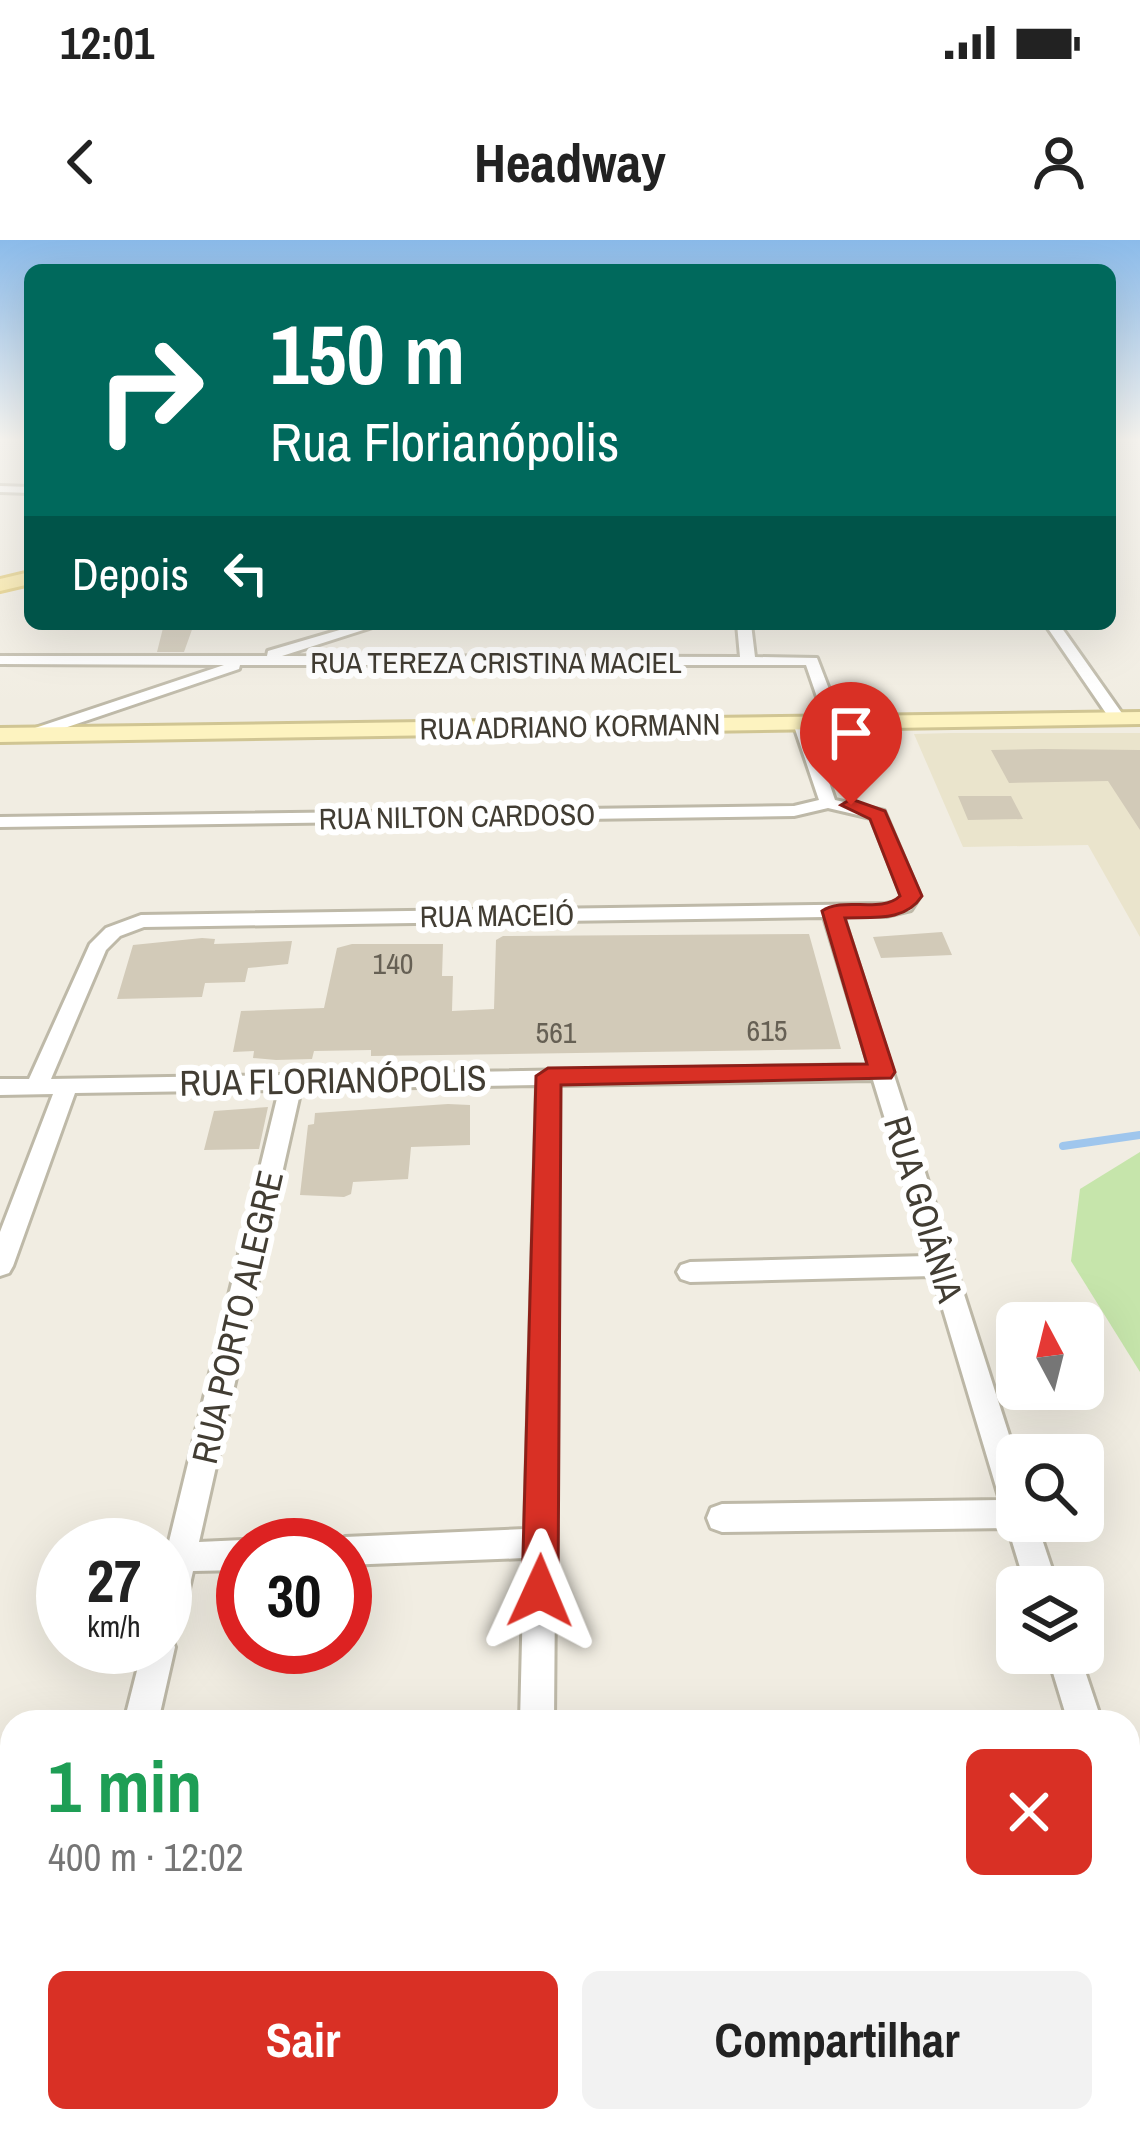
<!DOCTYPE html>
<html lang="pt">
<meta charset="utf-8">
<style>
:root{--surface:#fff;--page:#f2f2f2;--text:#222;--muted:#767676;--accent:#d93025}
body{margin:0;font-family:"Archivo Narrow",sans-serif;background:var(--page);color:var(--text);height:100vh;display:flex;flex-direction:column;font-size:45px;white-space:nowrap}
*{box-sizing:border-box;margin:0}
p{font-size:39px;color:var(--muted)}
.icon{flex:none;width:66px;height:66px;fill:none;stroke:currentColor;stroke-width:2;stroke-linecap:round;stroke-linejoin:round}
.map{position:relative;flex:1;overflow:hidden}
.details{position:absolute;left:0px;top:1470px;width:1140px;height:423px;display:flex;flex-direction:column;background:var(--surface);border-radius:36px 36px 0 0;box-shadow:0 12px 48px #0002}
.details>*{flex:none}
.guide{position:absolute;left:24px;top:24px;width:1092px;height:366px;border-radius:18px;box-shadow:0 12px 48px #0002;background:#00695c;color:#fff;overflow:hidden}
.needle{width:78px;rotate:353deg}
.fabs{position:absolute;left:996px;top:1062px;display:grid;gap:24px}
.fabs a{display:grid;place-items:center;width:108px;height:108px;border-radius:18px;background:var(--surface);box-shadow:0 12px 48px #0002;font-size:60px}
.speed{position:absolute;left:36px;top:1278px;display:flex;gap:24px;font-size:60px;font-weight:700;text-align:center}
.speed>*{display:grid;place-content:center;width:156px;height:156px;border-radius:50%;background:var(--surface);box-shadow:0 12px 48px #0002;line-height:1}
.speed small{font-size:30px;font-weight:400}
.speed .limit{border:18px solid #d22;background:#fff;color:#111}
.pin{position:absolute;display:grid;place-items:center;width:102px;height:102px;color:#fff;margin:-123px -51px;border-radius:50% 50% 50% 0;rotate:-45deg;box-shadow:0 0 12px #0007}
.pin .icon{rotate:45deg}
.me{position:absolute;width:132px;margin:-66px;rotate:1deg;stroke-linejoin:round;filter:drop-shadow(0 0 9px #0008)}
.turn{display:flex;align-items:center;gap:42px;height:252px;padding:0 48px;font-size:54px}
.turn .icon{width:156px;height:156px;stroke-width:2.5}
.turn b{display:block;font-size:84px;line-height:102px}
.then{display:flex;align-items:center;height:114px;padding:0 48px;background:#0003;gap:24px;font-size:45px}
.round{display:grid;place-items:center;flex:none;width:126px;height:126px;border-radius:18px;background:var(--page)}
.summary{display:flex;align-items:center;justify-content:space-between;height:204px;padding:0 48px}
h1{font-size:72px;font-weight:800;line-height:90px;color:#1e9e55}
.cta{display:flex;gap:24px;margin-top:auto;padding:24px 48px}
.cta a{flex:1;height:138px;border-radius:18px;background:var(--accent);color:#fff;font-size:48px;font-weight:800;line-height:138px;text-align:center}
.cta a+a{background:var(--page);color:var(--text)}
.status{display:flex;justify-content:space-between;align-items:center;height:84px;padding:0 60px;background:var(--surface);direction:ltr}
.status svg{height:33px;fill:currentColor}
header{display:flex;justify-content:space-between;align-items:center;height:156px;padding:0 48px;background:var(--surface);font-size:54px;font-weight:800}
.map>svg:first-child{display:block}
</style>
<div class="status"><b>12:01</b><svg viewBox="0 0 49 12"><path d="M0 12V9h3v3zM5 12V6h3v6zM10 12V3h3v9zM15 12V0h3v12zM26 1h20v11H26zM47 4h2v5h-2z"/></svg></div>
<header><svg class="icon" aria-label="back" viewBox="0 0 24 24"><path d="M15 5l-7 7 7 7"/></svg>Headway<svg class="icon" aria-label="person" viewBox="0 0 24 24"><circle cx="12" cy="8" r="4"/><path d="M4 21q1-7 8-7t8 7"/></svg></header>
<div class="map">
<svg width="1140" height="1892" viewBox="0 0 1140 1892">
<rect width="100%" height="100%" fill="#f1ede2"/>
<path fill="#eae4cc" d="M 951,493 L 1140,493 L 1140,697 L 1088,605 L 963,607 L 914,494 Z"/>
<path fill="#c6e5ab" d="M 1140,912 L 1140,1132 L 1071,1021 L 1080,949 Z"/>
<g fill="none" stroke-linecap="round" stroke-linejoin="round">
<path stroke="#9fc6ed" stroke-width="8" d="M 1063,906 L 1140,895"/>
</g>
<path fill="#d2cab8" d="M 164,384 L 194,384 L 184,412 L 157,412 Z
M 1043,509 L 1140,510 L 1140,590 L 1108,541 L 1009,543 L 991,510 Z
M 958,556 L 1011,556 L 1023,579 L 968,580 Z
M 942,692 L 952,715 L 881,718 L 873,697 Z
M 809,694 L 841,809 L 371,816 L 371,810 L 314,811 L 312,819 L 276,820 L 253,818 L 254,811 L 233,812 L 241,771 L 324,768 L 337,708 L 352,704 L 443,704 L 442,736 L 453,736 L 452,771 L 494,769 L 496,700 L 503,696 Z
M 202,698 L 215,699 L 214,704 L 292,701 L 288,724 L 248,728 L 245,742 L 205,743 L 202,757 L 117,759 L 133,705 Z
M 448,864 L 470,865 L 470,905 L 411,907 L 408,939 L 353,942 L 351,954 L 344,957 L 300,955 L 308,885 L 314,884 L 315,873 Z
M 268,867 L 259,909 L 204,910 L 214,871 Z"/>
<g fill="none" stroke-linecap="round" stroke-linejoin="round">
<defs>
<path id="street" d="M 0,246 L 30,247 L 30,253 L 0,252 Z
M 360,384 L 382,384 L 282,416 L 740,417 L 737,384 L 751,384 L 755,417 L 817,418 L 842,483 L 834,488 L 826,483 L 806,425 L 240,425 L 239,429 L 32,499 L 24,494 L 26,491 L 224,425 L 0,424 L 0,416 L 267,416 L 268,411 Z
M 1045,384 L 1059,384 L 1126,479 L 1124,482 L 1112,482 Z
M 795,480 L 809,483 L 835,560 L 884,571 L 920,656 L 911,670 L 886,676 L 843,676 L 1017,1220 L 1017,1281 L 1036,1281 L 1058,1347 L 1026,1347 L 1008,1288 L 722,1292 L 711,1288 L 707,1278 L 711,1268 L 722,1264 L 1000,1260 L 933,1036 L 690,1042 L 681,1039 L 677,1032 L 681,1025 L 690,1022 L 927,1016 L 873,840 L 559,845 L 554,1482 L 520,1482 L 524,1318 L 345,1325 L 345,1305 L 332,1305 L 345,1297 L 525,1289 L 537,845 L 301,849 L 199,1302 L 243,1300 L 254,1305 L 243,1305 L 243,1330 L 193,1331 L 181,1384 L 171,1397 L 175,1407 L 158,1482 L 124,1482 L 143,1407 L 165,1407 L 165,1318 L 279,850 L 75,853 L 13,1026 L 9,1033 L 0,1036 L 0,992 L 53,854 L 0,855 L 0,839 L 29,839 L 90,704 L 106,688 L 141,675 L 886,664 L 897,662 L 902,656 L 871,578 L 828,568 L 794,576 L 0,587 L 0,577 L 794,566 L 819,560 L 793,483 ZM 824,677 L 869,825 L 51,839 L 106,710 L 120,696 L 144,687 Z
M 1047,1413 L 1079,1413 L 1102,1482 L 1068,1482 Z
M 1128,1596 L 1140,1601 L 1140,1672 L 1128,1667 Z
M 12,1634 L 12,1670 L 0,1671 L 0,1635 Z
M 506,1881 L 546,1881 L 546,1892 L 504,1892 Z"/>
<path id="secondary" d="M 1140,472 L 1140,484 L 0,502 L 0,488 Z"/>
<path id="primary" d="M 30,332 L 30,344 L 0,351 L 0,339 Z"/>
</defs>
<use href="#street" stroke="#beb9a8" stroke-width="6"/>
<use href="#secondary" stroke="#d0c593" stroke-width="6"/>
<use href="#primary" stroke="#dfc462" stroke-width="6"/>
<use href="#street" fill="#fff" fill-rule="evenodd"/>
<use href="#secondary" fill="#fdf3c0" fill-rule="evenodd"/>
<use href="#primary" fill="#fbe691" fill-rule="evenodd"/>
</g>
<linearGradient id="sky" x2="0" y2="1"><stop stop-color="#8bbbea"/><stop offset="0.43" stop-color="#f9f7f2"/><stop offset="1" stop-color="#f9f7f2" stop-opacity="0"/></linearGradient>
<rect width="1140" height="465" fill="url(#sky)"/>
<path fill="#d93025" stroke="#8d1f18" stroke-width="3" d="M 851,559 L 885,571 L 922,656 C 905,682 874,677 845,678 L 895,832 L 891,838 L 561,845 L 558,1351 L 553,1363 L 540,1368 L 527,1363 L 522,1351 L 536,836 L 548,828 L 867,824 L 822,671 C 843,656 881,674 900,656 L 870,579 L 841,565 Z"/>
<g text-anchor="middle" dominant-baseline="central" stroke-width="12" stroke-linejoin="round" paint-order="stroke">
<g font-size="30" fill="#423d33" stroke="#fff">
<text x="496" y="422">RUA TEREZA CRISTINA MACIEL</text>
<text transform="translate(570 486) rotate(-1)">RUA ADRIANO KORMANN</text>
<text transform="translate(457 576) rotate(-1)">RUA NILTON CARDOSO</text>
<text transform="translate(497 675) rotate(-1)">RUA MACEIÓ</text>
</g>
<g font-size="30" fill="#666054">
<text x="393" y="723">140</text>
<text x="767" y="790">615</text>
<text x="556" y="792">561</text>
</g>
<g font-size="36" fill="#423d33" stroke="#fff">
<text transform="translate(333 840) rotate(-1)">RUA FLORIANÓPOLIS</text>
<text transform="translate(924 969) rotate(73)">RUA GOIÂNIA</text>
<text transform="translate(237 1077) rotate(-77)">RUA PORTO ALEGRE</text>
</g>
</g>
</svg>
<div class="fabs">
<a><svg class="needle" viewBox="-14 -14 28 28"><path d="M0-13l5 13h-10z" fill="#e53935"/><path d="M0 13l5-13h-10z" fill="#767676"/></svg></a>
<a><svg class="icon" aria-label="search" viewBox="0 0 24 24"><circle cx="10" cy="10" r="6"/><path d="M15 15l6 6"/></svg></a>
<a><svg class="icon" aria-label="layers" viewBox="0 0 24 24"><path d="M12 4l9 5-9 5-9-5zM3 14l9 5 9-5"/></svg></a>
</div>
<div class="speed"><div>27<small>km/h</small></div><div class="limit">30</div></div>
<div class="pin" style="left:851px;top:565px;background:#d93025"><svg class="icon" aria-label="arrive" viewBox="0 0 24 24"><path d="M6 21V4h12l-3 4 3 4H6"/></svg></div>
<svg class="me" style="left:540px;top:1351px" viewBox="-20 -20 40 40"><path d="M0-17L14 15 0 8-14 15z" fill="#d93025" stroke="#fff" stroke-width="4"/></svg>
<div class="guide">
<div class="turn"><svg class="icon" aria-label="right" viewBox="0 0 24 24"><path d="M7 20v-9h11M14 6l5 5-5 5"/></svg><div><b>150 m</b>Rua Florianópolis</div></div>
<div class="then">Depois<svg class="icon" aria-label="left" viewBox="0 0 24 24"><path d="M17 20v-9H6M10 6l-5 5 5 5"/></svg></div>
</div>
<section class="details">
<div class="summary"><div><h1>1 min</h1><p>400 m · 12:02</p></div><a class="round" style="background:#d93025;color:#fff"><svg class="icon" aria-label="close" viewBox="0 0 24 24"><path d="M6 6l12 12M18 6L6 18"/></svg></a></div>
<div class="cta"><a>Sair</a><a>Compartilhar</a></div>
</section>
</div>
